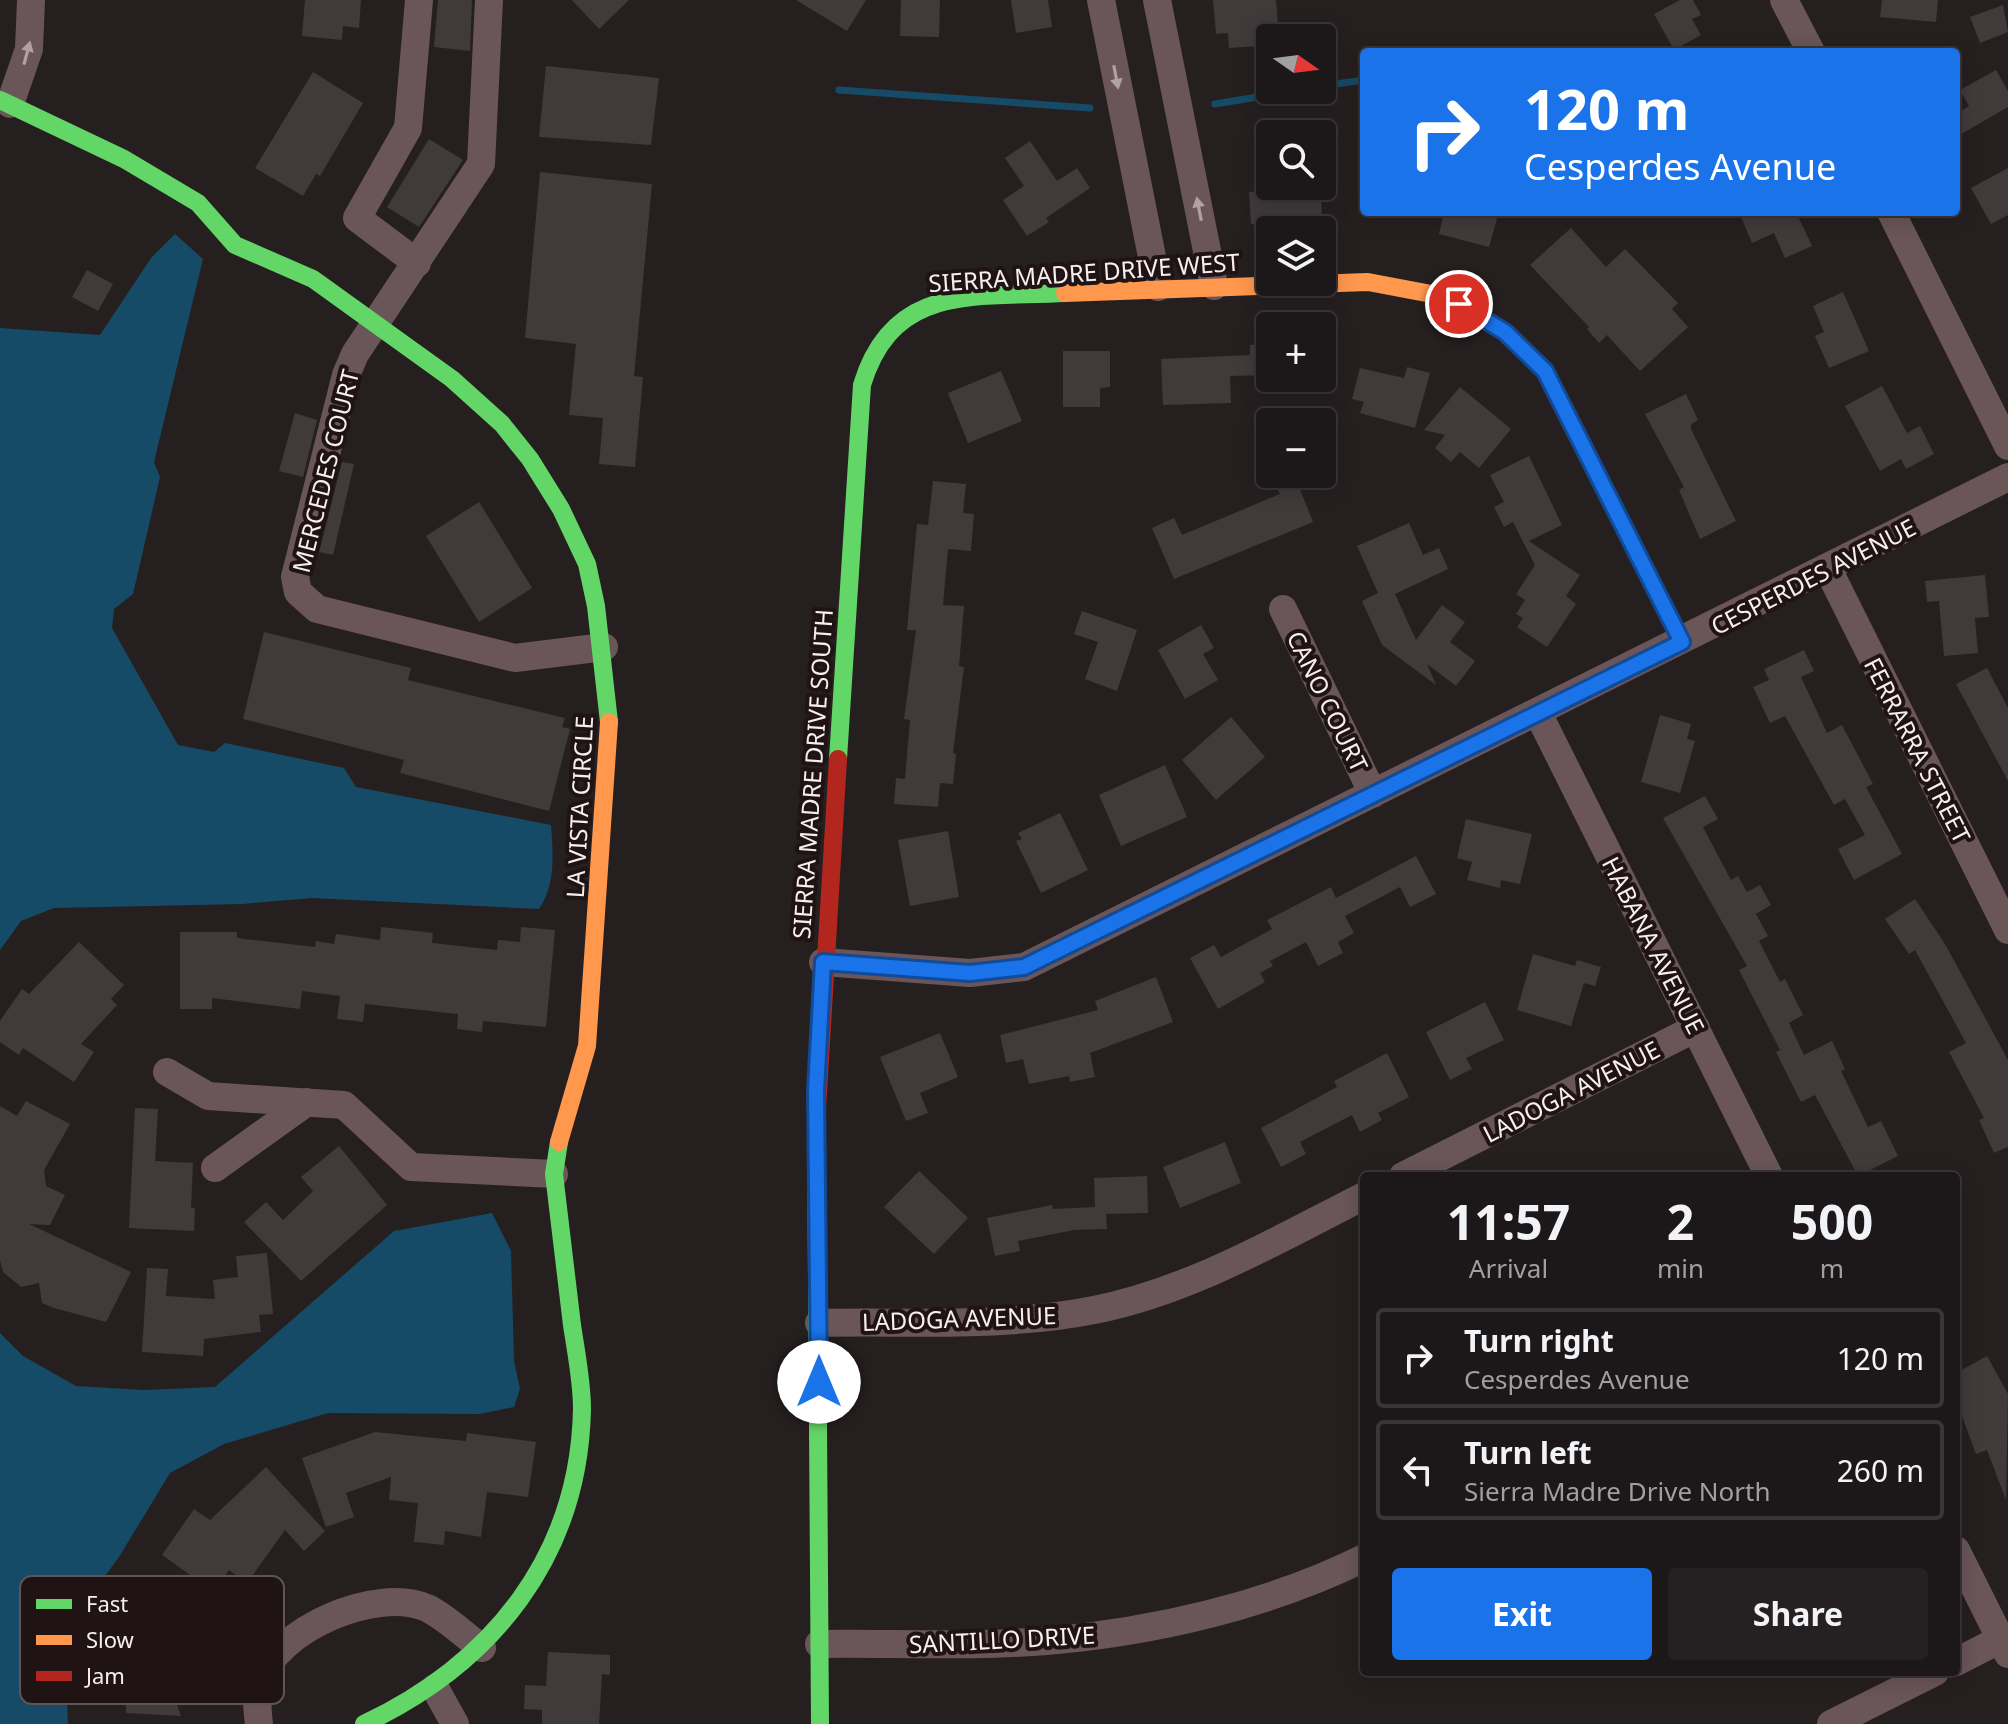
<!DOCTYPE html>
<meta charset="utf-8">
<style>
:root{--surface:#1c1718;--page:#252021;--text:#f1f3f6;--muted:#a09fa2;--line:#3a3637;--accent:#1a73e8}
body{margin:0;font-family:"Noto Sans",sans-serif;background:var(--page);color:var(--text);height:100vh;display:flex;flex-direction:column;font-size:30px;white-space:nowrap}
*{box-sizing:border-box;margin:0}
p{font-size:26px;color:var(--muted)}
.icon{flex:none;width:44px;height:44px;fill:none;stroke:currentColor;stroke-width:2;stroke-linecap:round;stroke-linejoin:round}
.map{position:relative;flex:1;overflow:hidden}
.side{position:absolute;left:1360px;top:1172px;width:600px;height:504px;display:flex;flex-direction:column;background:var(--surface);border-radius:8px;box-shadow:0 4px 20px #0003,0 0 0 2px var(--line)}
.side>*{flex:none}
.banner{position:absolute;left:1360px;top:48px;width:600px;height:168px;border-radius:8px;box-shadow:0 4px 20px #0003,0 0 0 2px var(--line);background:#1a73e8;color:#fff;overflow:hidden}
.needle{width:52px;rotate:104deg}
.controls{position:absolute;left:1256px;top:24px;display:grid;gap:16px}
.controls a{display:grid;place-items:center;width:80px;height:80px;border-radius:8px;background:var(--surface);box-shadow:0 4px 20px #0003,0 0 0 2px var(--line);font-size:40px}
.pin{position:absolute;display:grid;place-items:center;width:68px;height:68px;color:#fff;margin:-34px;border:4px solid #fff;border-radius:50%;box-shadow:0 2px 8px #0007}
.me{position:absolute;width:88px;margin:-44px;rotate:0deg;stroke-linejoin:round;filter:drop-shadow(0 0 6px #0008)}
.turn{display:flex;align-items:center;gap:28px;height:168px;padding:0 32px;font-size:36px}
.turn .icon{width:104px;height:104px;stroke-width:2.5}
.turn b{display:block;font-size:56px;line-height:68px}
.eta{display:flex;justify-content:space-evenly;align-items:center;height:136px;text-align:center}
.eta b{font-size:48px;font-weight:700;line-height:56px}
.button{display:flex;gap:16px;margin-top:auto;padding:16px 32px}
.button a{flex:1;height:92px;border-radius:8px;background:var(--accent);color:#fff;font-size:32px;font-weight:700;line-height:92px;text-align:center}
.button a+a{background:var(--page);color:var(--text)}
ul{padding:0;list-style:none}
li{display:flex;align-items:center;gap:24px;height:100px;margin:0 16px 12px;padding:0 16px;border:4px solid var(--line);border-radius:8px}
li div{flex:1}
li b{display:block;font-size:30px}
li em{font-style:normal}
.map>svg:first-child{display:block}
</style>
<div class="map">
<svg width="2008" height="1724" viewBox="0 0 2008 1724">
<rect width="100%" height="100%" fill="#261f20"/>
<path fill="#154b66" d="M 175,234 L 203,259 L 154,462 L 160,477 L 133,594 L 114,609 L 112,628 L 178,745 L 214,752 L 225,743 L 344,768 L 356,787 L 551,825 C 553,854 556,884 539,909 L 312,898 L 243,904 L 54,908 L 21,921 L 0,950 L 0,328 L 100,335 L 151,258 Z
M 492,1213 L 511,1251 L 514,1361 L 520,1389 L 514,1407 L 480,1414 L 328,1413 L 224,1444 L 170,1473 L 119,1557 L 71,1622 L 66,1671 L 68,1724 L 0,1724 L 0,1333 L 23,1356 L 76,1386 L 144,1390 L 215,1387 L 394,1231 Z"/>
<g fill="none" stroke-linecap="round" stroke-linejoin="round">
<path stroke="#154b66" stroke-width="7" d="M 1322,86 L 1364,80
M 839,90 L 1090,108
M 1215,104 L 1300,90"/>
</g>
<path fill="#403a3b" d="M 305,0 L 361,0 L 359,28 L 343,26 L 342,40 L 302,36 Z
M 438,0 L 472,0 L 470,51 L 434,47 Z
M 572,0 L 629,0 L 599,29 Z
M 796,0 L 866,0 L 847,31 Z
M 901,0 L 940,0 L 939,37 L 900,36 Z
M 1011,0 L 1048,0 L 1052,27 L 1016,33 Z
M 1213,0 L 1276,0 L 1278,25 L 1257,27 L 1258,46 L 1229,48 L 1228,33 L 1216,34 Z
M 1680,0 L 1693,0 L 1701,15 L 1692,19 L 1701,35 L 1674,50 L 1654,14 Z
M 1882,0 L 1938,0 L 1936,22 L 1880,17 Z
M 2003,5 L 2008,32 L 1980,43 L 1970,17 Z
M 546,66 L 659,78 L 651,145 L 539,137 Z
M 1996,70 L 2008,91 L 2008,107 L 1956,137 L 1956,114 L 1969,106 L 1960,90 Z
M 313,72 L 363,103 L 320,176 L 316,174 L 303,196 L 255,168 Z
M 429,139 L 463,160 L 419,227 L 387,207 Z
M 1030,141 L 1057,181 L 1077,168 L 1090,188 L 1046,218 L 1049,222 L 1027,236 L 1003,200 L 1024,186 L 1005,158 Z
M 2008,168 L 2008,215 L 1991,224 L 1971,188 Z
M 540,172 L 652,184 L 634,376 L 643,377 L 635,467 L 599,464 L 603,418 L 569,415 L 576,344 L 525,338 Z
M 1292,186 L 1321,186 L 1322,224 L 1251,224 L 1249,192 L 1292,190 Z
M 1444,212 L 1499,212 L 1489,247 L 1439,234 Z
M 1752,212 L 1796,212 L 1812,246 L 1785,258 L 1774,233 L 1752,243 L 1741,217 Z
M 1571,228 L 1606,267 L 1625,249 L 1678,303 L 1672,309 L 1688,327 L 1640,371 L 1607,335 L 1599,343 L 1587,329 L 1589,327 L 1530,265 Z
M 87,270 L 113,284 L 98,311 L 72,297 Z
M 1843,292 L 1869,351 L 1829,368 L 1815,336 L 1824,332 L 1813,306 Z
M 1270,344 L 1270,375 L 1230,376 L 1231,403 L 1163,405 L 1161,359 L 1250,355 L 1250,345 Z
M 1063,351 L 1110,351 L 1110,387 L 1100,388 L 1100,407 L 1063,407 Z
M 1407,367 L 1430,373 L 1415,428 L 1360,413 L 1364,402 L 1352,399 L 1360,368 L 1404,378 Z
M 1001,371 L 1022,421 L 968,443 L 948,393 Z
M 1882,386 L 1907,433 L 1920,426 L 1934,454 L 1906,469 L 1901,459 L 1880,471 L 1845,406 Z
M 1460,387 L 1511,429 L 1479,468 L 1460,452 L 1451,462 L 1435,448 L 1445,435 L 1424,430 Z
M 1686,394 L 1698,420 L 1691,424 L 1691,429 L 1736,521 L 1700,539 L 1679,490 L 1684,487 L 1645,414 Z
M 295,413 L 317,420 L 303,477 L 279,471 Z
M 1529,456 L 1562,525 L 1529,541 L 1580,575 L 1566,596 L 1576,604 L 1547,647 L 1517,627 L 1523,618 L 1516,614 L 1525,600 L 1516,594 L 1535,565 L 1513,522 L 1504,527 L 1494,507 L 1504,502 L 1490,475 Z
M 342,462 L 354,464 L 333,555 L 319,552 Z
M 1289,474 L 1294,474 L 1313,522 L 1174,579 L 1152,528 L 1174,518 L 1182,535 L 1280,494 L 1273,480 Z
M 933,481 L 966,484 L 963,513 L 974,514 L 971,551 L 948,549 L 943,605 L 964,606 L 959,666 L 964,667 L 953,753 L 956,754 L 953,784 L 940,783 L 938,807 L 894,804 L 896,778 L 905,779 L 910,720 L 904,719 L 916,630 L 907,630 L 917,524 L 928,525 Z
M 479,502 L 532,588 L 479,622 L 426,536 Z
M 1409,523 L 1423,555 L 1439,548 L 1448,569 L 1395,594 L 1416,640 L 1442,605 L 1465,622 L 1450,642 L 1475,661 L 1456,686 L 1427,664 L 1436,685 L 1382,645 L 1362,601 L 1378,593 L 1357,546 Z
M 1985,575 L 1989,617 L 1975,618 L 1978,653 L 1944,656 L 1939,601 L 1927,602 L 1925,581 Z
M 1082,611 L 1137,630 L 1117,691 L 1085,679 L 1098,642 L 1074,634 Z
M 1201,625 L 1214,648 L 1203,654 L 1218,680 L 1185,699 L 1158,650 Z
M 264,632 L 411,668 L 408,680 L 565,718 L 562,727 L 570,729 L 549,811 L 400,773 L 404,760 L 243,719 Z
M 1804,650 L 1814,671 L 1801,677 L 1827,733 L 1842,725 L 1873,784 L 1866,787 L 1902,854 L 1854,880 L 1838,849 L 1865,835 L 1845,799 L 1834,805 L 1785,716 L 1770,723 L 1753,687 L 1769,680 L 1764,669 Z
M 1987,668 L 2008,708 L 2008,781 L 1956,684 Z
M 1660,715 L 1691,724 L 1687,739 L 1695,741 L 1680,793 L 1641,782 Z
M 1231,717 L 1265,757 L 1216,800 L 1182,760 Z
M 1165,765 L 1187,817 L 1121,846 L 1099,795 Z
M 1705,796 L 1718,819 L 1703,827 L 1731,880 L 1738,876 L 1747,892 L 1760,885 L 1771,905 L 1756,914 L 1768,936 L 1759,941 L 1780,982 L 1785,979 L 1803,1015 L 1789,1023 L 1804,1055 L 1832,1041 L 1845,1069 L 1841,1071 L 1868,1127 L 1881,1121 L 1898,1156 L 1858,1176 L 1815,1095 L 1801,1102 L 1776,1052 L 1780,1050 L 1739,970 L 1747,966 L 1663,818 Z
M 1060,813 L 1088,870 L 1041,893 L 1016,841 L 1022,839 L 1018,833 Z
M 1466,819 L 1532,834 L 1520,884 L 1501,880 L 1500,888 L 1467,880 L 1472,862 L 1457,858 Z
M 948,831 L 959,897 L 910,906 L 898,840 Z
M 1416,856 L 1436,894 L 1410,907 L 1400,887 L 1345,916 L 1354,933 L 1338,942 L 1343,953 L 1318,966 L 1306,942 L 1270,961 L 1273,966 L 1260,973 L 1265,982 L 1218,1009 L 1190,958 L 1214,945 L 1221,957 L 1272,929 L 1267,920 L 1331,887 L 1336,898 Z
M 1915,899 L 1945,944 L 2008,1060 L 2008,1147 L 1994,1153 L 1979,1120 L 1984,1118 L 1949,1052 L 1966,1043 L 1915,950 L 1909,954 L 1885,919 Z
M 381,927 L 433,933 L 432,943 L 497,950 L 498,940 L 520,942 L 521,927 L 555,930 L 546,1027 L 483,1021 L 482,1032 L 457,1029 L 458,1014 L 365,1004 L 363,1022 L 337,1019 L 340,996 L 302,991 L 300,1009 L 212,998 L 212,1009 L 180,1009 L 180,932 L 237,932 L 237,938 L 315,947 L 316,941 L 334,944 L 336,934 L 380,940 Z
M 79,942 L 124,985 L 111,999 L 117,1005 L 81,1044 L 94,1052 L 74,1082 L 23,1048 L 19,1055 L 0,1042 L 0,1021 L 22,989 L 29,994 Z
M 1533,954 L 1575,966 L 1577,960 L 1601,967 L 1595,986 L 1584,983 L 1571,1026 L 1517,1010 Z
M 1156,977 L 1173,1022 L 1090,1053 L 1095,1077 L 1070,1082 L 1069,1076 L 1029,1084 L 1023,1059 L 1006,1063 L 1000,1035 L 1098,1010 L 1095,1001 Z
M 1485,1002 L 1504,1040 L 1466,1058 L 1472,1069 L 1450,1080 L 1426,1032 Z
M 940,1033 L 958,1077 L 920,1093 L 928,1113 L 906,1121 L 880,1057 Z
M 1387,1053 L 1409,1097 L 1378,1113 L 1382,1120 L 1360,1132 L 1352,1115 L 1300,1142 L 1306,1154 L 1281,1167 L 1261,1128 L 1337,1087 L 1334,1081 Z
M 26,1101 L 70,1124 L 44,1170 L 46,1186 L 65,1195 L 50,1225 L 29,1224 L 131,1272 L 106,1322 L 54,1308 L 42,1303 L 39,1283 L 21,1287 L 3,1272 L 0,1260 L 0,1106 L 17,1116 Z
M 135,1108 L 158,1109 L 155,1161 L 193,1163 L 191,1208 L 195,1208 L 194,1231 L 129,1228 Z
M 1225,1142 L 1241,1183 L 1180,1208 L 1163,1167 Z
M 339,1146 L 387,1205 L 301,1281 L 244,1222 L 266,1202 L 283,1220 L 313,1191 L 301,1177 Z
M 919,1171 L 968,1218 L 934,1254 L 884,1207 Z
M 1147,1176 L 1148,1213 L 1106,1214 L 1107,1229 L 1074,1230 L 1018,1241 L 1020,1251 L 995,1256 L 987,1218 L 1052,1205 L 1053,1209 L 1095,1207 L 1094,1178 Z
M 267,1253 L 273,1314 L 259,1315 L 261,1332 L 204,1339 L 203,1356 L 142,1352 L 147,1268 L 168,1269 L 166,1296 L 215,1299 L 213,1280 L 238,1277 L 236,1256 Z
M 1987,1356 L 2008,1394 L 2006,1500 L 1987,1450 L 1976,1454 L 1962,1416 L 1956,1420 L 1956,1373 Z
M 375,1432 L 466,1441 L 467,1433 L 536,1442 L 528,1497 L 487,1492 L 481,1537 L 445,1531 L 444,1545 L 414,1542 L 418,1503 L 389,1500 L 391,1477 L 346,1493 L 354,1517 L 326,1527 L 302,1458 Z
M 266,1467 L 325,1531 L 304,1551 L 285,1530 L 247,1583 L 229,1570 L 214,1592 L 162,1555 L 194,1509 L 210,1520 Z
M 123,1584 L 213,1593 L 191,1623 L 223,1626 L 221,1651 L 206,1650 L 204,1690 L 171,1688 L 181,1716 L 126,1713 L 126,1698 L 111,1698 Z
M 548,1652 L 610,1655 L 610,1675 L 602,1674 L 599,1724 L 542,1724 L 542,1710 L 524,1709 L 525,1685 L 546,1686 Z"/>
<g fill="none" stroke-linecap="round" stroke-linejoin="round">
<path stroke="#6a5659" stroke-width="28" d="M 489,0 L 481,164 L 355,354 L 346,375 L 295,577 L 298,592 L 317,609 L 515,658 L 604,647
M 1101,0 L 1158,287
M 1157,0 L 1214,286
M 1784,0 L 1811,52
M 10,104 L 29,49 L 31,0
M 1891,212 L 2008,446
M 417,263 L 357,218 L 408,128 L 419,0
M 1828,569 L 2008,930
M 1283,609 L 1373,794
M 1538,713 L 1769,1176
M 823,962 L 970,973 L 1024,967 L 2008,477
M 167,1072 L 208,1096 L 344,1105 L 411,1167 L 554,1174
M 215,1168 L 307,1102
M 1403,1176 L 1696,1028
M 819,1323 C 910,1321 1004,1328 1094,1310 C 1190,1291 1277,1240 1364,1196
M 1956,1550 L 2008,1654
M 819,1644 C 894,1643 971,1647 1046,1641 C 1153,1632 1267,1606 1364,1558
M 1956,1662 L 2001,1639
M 435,1688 L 455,1724
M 259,1724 C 257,1709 256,1696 260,1681 C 277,1629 376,1586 427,1608 C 446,1617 465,1636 482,1648
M 1831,1724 L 1935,1672"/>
<path stroke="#63d668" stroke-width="18" d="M 0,100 L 124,159 L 198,203 L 235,245 L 313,279 L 452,379 L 502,424 L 530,459 L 561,509 L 587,564 L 596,606 L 609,722
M 1477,316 L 1505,332 L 1545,371 L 1682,642
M 838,759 L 862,385 C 893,282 977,298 1065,293
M 816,1126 L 820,1724
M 364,1724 C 493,1663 579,1556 582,1409 C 582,1381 576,1352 572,1325 C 566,1274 560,1224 554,1174 L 559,1142"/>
<path stroke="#ff974d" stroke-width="18" d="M 1065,293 L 1368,282 L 1442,296 L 1477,316
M 559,1142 L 587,1046 L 609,722"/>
<path stroke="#b3261e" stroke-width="18" d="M 816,1126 L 838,759"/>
</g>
<defs><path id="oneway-solid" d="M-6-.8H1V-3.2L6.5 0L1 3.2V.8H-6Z" transform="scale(2)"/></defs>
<g fill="#b0a2a4">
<use href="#oneway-solid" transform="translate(27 53) rotate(-75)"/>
<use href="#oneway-solid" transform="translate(1116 77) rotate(79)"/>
<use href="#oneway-solid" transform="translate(1199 209) rotate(-101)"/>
</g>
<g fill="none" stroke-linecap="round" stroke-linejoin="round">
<defs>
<path id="route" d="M 819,1382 L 816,1091 L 823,962 L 970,973 L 1024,967 L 1682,642 L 1545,371 L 1505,332 L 1459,304"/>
</defs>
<use href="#route" stroke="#114b97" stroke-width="20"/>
<use href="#route" stroke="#1a73e8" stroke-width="14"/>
</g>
<g text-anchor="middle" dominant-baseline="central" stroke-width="8" stroke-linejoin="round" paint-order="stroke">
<g font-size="24" fill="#f7eeef" stroke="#1f1314">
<text transform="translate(1084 272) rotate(-4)">SIERRA MADRE DRIVE WEST</text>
<text transform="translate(325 471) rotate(-76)">MERCEDES COURT</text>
<text transform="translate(1813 576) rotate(-27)">CESPERDES AVENUE</text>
<text transform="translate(1328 701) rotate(64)">CANO COURT</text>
<text transform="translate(1918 750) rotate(63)">FERRARRA STREET</text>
<text transform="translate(812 774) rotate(-86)">SIERRA MADRE DRIVE SOUTH</text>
<text transform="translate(579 807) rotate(-87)">LA VISTA CIRCLE</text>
<text transform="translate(1654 945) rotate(63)">HABANA AVENUE</text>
<text transform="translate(1571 1091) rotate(-27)">LADOGA AVENUE</text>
<text transform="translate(959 1318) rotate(-2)">LADOGA AVENUE</text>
<text transform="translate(1002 1639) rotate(-3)">SANTILLO DRIVE</text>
</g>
</g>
<rect x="20" y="1576" width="264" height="128" rx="12" fill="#1f1314" stroke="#605556" stroke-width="2"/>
<rect x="36" y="1599" width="36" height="10" fill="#63d668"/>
<rect x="36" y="1635" width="36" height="10" fill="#ff974d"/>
<rect x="36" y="1671" width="36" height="10" fill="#b3261e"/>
<g font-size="22" fill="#f7eeef">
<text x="86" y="1612">Fast</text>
<text x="86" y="1648">Slow</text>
<text x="86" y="1684">Jam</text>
</g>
</svg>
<div class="controls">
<a><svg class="needle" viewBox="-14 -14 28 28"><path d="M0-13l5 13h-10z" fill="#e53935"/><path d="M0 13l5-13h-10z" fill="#a09fa2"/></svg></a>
<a><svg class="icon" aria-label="search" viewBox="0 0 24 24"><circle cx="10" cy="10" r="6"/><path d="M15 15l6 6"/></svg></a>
<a><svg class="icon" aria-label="layers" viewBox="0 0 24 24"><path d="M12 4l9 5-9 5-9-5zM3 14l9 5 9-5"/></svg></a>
<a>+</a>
<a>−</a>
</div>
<div class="pin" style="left:1459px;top:304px;background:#d93025"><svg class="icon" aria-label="arrive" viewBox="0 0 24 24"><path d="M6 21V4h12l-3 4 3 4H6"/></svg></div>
<svg class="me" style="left:819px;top:1382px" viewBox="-20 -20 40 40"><circle r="19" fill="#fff"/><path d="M0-13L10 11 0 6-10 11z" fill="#1a73e8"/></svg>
<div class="banner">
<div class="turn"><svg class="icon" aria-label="right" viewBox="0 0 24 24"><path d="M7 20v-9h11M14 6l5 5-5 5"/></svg><div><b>120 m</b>Cesperdes Avenue</div></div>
</div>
<section class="side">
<div class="eta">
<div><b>11:57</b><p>Arrival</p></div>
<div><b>2</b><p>min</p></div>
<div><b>500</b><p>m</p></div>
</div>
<ul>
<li><svg class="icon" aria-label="right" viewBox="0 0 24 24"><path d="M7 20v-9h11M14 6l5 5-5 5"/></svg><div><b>Turn right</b><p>Cesperdes Avenue</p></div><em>120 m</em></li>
<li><svg class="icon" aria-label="left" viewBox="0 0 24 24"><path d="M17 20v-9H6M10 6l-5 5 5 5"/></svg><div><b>Turn left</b><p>Sierra Madre Drive North</p></div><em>260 m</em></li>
</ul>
<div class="button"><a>Exit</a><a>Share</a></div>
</section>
</div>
